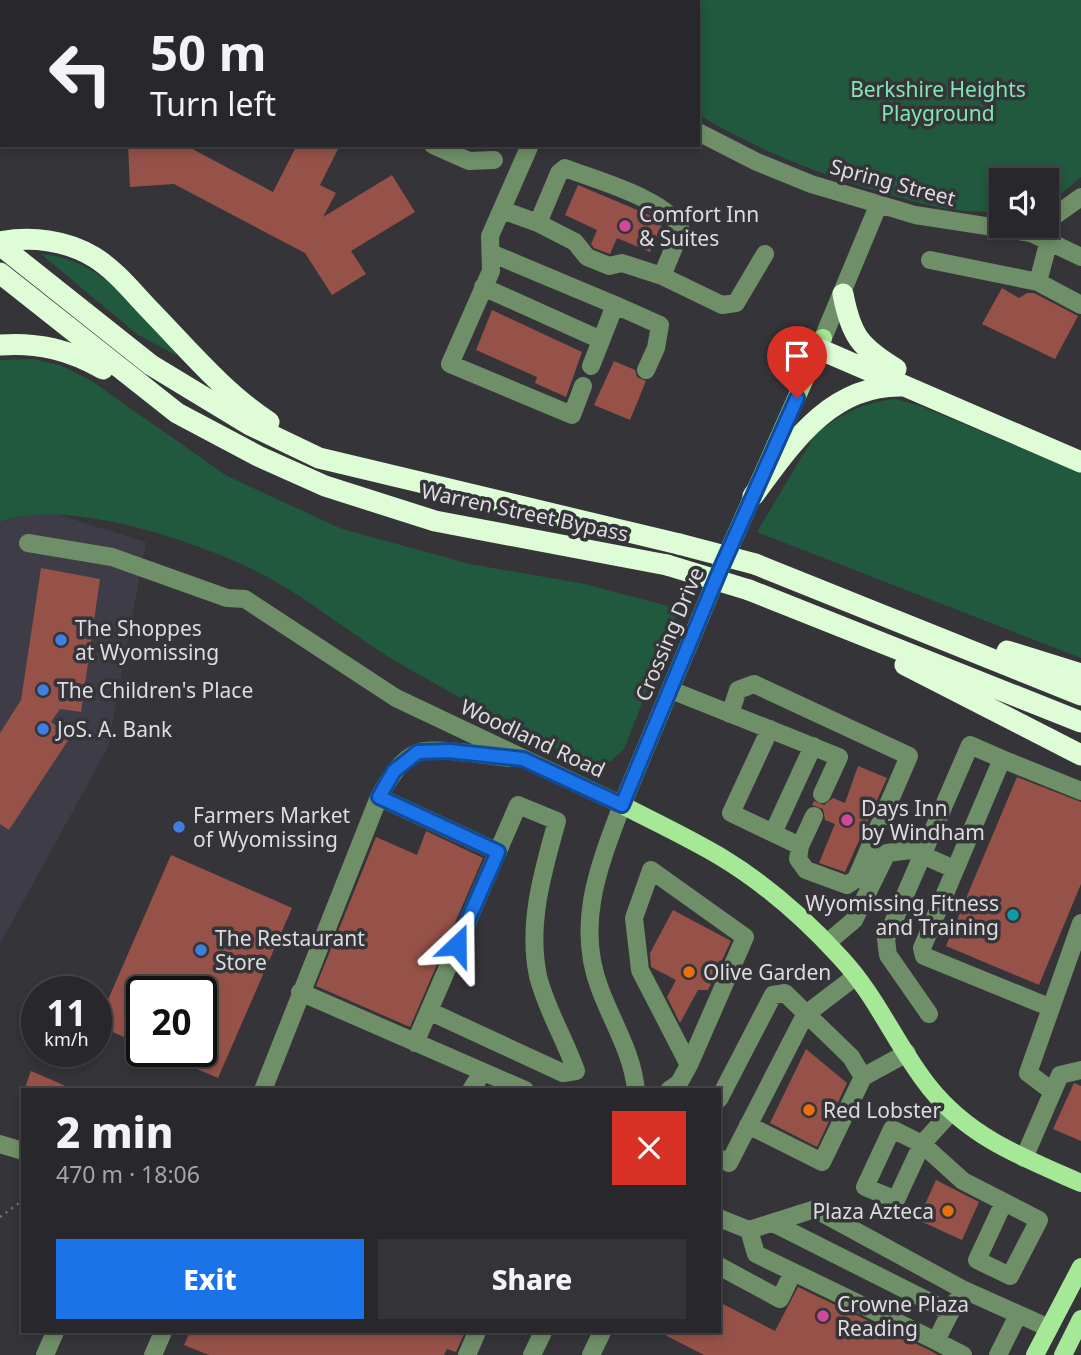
<!DOCTYPE html>
<meta charset="utf-8">
<style>
:root{--surface:#28272b;--page:#343337;--text:#f1f3f6;--muted:#a5a5a9;--line:#444447;--accent:#1a73e8}
body{margin:0;font-family:"Noto Sans",sans-serif;background:var(--page);color:var(--text);height:100vh;display:flex;flex-direction:column;font-size:26px;white-space:nowrap}
*{box-sizing:border-box;margin:0}
p{font-size:23px;color:var(--muted)}
.icon{flex:none;width:38px;height:38px;fill:none;stroke:currentColor;stroke-width:2;stroke-linecap:round;stroke-linejoin:round}
.map{position:relative;flex:1;overflow:hidden}
.side{position:absolute;left:21px;top:1088px;width:700px;height:245px;display:flex;flex-direction:column;background:var(--surface);border-radius:0px;box-shadow:0 4px 10px #0003,0 0 0 2px var(--line)}
.side>*{flex:none}
.top-card{position:absolute;left:0px;top:0px;width:700px;height:147px;box-shadow:0 4px 10px #0003,0 0 0 2px var(--line);background:#28272b;color:var(--text);overflow:hidden}
.buttons{position:absolute;left:989px;top:168px;display:grid;gap:14px}
.buttons a{display:grid;place-items:center;width:70px;height:70px;border-radius:0px;background:var(--surface);box-shadow:0 4px 10px #0003,0 0 0 2px var(--line);font-size:35px}
.speed{position:absolute;left:21px;top:976px;display:flex;gap:14px;font-size:35px;font-weight:700;text-align:center}
.speed>*{display:grid;place-content:center;width:91px;height:91px;border-radius:50%;background:var(--surface);box-shadow:0 4px 10px #0003,0 0 0 2px var(--line);line-height:1}
.speed small{font-size:18px;font-weight:400}
.speed .limit{border:4px solid #111;border-radius:10px;background:#fff;color:#111}
.pin{position:absolute;display:grid;place-items:center;width:60px;height:60px;color:#fff;margin:-72px -30px;border-radius:50% 50% 50% 0;rotate:-45deg;box-shadow:0 0 7px #0007}
.pin .icon{rotate:45deg}
.me{position:absolute;width:77px;margin:-38px;rotate:23deg;stroke-linejoin:round;filter:drop-shadow(0 0 5px #0008)}
.turn{display:flex;align-items:center;gap:24px;height:147px;padding:0 35px;font-size:32px}
.turn .icon{width:91px;height:91px;stroke-width:2.5}
.turn b{display:block;font-size:49px;line-height:60px}
.round{display:grid;place-items:center;flex:none;width:74px;height:74px;border-radius:0px;background:var(--page)}
.summary{display:flex;align-items:center;justify-content:space-between;height:119px;padding:0 35px}
h1{font-size:42px;font-weight:800;line-height:52px}
.cta{display:flex;gap:14px;margin-top:auto;padding:14px 35px}
.cta a{flex:1;height:80px;border-radius:0px;background:var(--accent);color:#fff;font-size:28px;font-weight:800;line-height:80px;text-align:center}
.cta a+a{background:var(--page);color:var(--text)}
.map>svg:first-child{display:block}
</style>
<div class="map">
<svg width="1081" height="1355" viewBox="0 0 1081 1355">
<rect width="100%" height="100%" fill="#353439"/>
<path fill="#3d3c47" d="M 14,501 L 146,542 L 108,747 L 0,944 L 0,507 Z"/>
<path fill="#20593e" d="M 539,0 L 1081,0 L 1081,177 L 1047,206 L 1046,180 L 1001,180 L 1001,213 C 980,211 957,212 937,207 C 856,188 769,158 698,114 L 698,2 Z
M 41,254 C 100,258 138,310 177,349 L 176,355 L 138,335 Z
M 32,359 L 60,365 L 90,380 L 227,476 L 342,529 L 470,564 L 585,584 L 679,609 L 624,749 L 610,762 L 586,766 C 527,733 467,702 409,669 C 356,639 310,598 256,571 C 195,541 66,497 0,522 L 0,360 Z
M 895,399 L 920,406 L 1081,473 L 1081,658 L 757,532 L 816,433 C 842,414 861,403 895,399 Z"/>
<path fill="#965248" d="M 128,145 L 185,145 L 273,192 L 297,145 L 340,145 L 320,185 L 336,193 L 323,217 L 392,175 L 415,212 L 351,251 L 366,274 L 332,295 L 305,253 L 174,184 L 130,187 Z
M 578,185 L 649,215 L 662,224 L 650,252 L 617,238 L 610,254 L 594,248 L 591,244 L 597,230 L 565,215 Z
M 1002,288 L 1019,298 L 1027,293 L 1034,293 L 1078,316 L 1055,359 L 982,324 Z
M 492,310 L 582,352 L 566,397 L 535,383 L 537,377 L 476,350 Z
M 614,361 L 635,370 L 637,377 L 646,381 L 630,420 L 594,405 Z
M 41,568 L 100,579 L 81,712 L 60,709 L 51,722 L 71,736 L 9,830 L 0,824 L 0,733 L 21,700 Z
M 858,766 L 887,778 L 845,872 L 819,863 L 835,824 L 825,820 L 823,809 L 812,805 L 814,801 L 824,805 L 833,798 L 845,803 Z
M 1017,777 L 1081,802 L 1081,884 L 1039,985 L 946,946 Z
M 426,831 L 483,858 L 410,1027 L 316,986 L 376,837 L 417,855 Z
M 171,855 L 292,908 L 218,1078 L 157,1052 L 201,1052 L 201,992 L 142,992 L 142,1045 L 97,1025 Z
M 673,910 L 731,941 L 708,990 L 698,990 L 680,1023 L 667,997 L 676,980 L 651,967 L 650,953 Z
M 806,1049 L 847,1083 L 817,1147 L 770,1123 Z
M 31,1071 L 75,1090 L 24,1090 Z
M 1074,1083 L 1081,1086 L 1081,1141 L 1053,1129 Z
M 936,1180 L 979,1202 L 962,1240 L 918,1220 Z
M 798,1287 L 931,1351 L 938,1355 L 704,1355 L 659,1332 L 719,1332 L 719,1302 L 775,1331 Z
M 190,1332 L 465,1332 L 456,1352 L 447,1349 L 444,1355 L 209,1355 L 184,1345 Z"/>
<g fill="none" stroke-linecap="round" stroke-linejoin="round">
<path stroke="#727175" stroke-width="2.5" stroke-dasharray="2 5" stroke-linecap="butt" d="M 0,1217 L 23,1200"/>
<path stroke="#6e8f67" stroke-width="18" d="M 510,0 L 513,2
M 0,8 L 2,5
M 698,132 L 757,162 L 811,184 L 915,215 L 1031,233 L 1081,257
M 433,145 L 469,161 L 494,160
M 530,145 L 490,236 L 491,271 L 450,364 L 572,415 L 583,386
M 502,210 L 538,223 L 575,242 L 587,257 L 609,266 L 622,263 L 662,276 L 722,305 L 736,303 L 765,254
M 1046,222 L 1081,197
M 538,223 L 559,173 L 565,168 C 595,180 670,200 681,230 L 662,276
M 1049,240 L 1038,282 L 1081,305
M 491,253 L 615,305 L 591,366
M 930,260 L 1038,282
M 483,287 L 601,340
M 615,305 L 660,325 L 656,348 L 646,370
M 823,338 L 878,206
M 28,543 L 112,557 L 227,598 L 245,599 L 396,698 L 622,805 C 599,866 575,924 600,989 C 613,1024 632,1052 636,1090
M 671,690 L 839,757 L 822,794
M 730,714 L 738,690 L 754,684 L 909,756 L 856,879 L 847,885 L 806,870 L 798,859 L 800,846
M 770,729 L 731,813 L 800,846 L 814,816
M 1002,759 L 1081,791
M 379,797 C 388,781 399,761 417,753 C 432,746 490,756 509,758
M 773,833 L 813,746
M 827,943 L 854,920 L 887,853 L 911,850 L 954,869
M 300,992 L 525,1090
M 929,1014 L 888,955 L 886,939 L 970,745 L 1002,759 L 922,948 L 924,956 L 1049,1007
M 415,1043 L 518,805 L 557,821 C 543,871 527,924 538,976 C 546,1009 565,1039 576,1071 L 563,1073 L 429,1011
M 863,1077 L 907,1053
M 263,1090 L 379,797 L 498,852
M 471,1090 L 482,1073
M 669,1090 L 679,1083 L 689,1065 L 745,937 L 651,870 L 634,918 L 640,970 L 689,1065
M 1052,1091 L 1028,1073 L 1081,923
M 719,1099 L 773,995 L 785,993 L 851,1057 L 863,1077 L 822,1162 L 748,1125
M 952,1111 L 922,1144 L 896,1200 L 865,1187 L 892,1129 L 922,1144 L 963,1181 L 1039,1220 L 1010,1276 L 977,1260 L 1004,1202
M 0,1144 L 23,1151
M 719,1158 L 729,1163 L 805,1015 L 856,976
M 1024,1158 L 1060,1075 L 1081,1070
M 719,1218 L 749,1230 L 815,1209 L 962,1289 L 1049,1328
M 773,1223 L 950,1312
M 749,1230 L 756,1254 L 936,1341
M 719,1266 L 780,1299 L 793,1272
M 956,1301 L 936,1341 L 963,1355
M 45,1355 L 55,1332
M 153,1355 L 163,1332
M 467,1355 L 477,1332
M 532,1355 L 543,1332
M 591,1355 L 602,1332
M 998,1355 L 1018,1315"/>
<path stroke="#a5e896" stroke-width="18" d="M 823,338 L 720,570 L 622,805 C 655,822 689,838 721,857 C 764,883 806,920 839,956 C 878,997 896,1046 930,1088 C 970,1138 1024,1158 1081,1183
M 1035,1355 L 1081,1267
M 1063,1355 L 1081,1319"/>
<path stroke="#defdd7" stroke-width="21" d="M 0,242 C 31,236 66,240 94,257 C 115,270 131,290 148,308 C 186,347 224,393 269,422
M 0,245 L 151,365 L 250,425 L 319,458 L 679,544
M 0,273 L 177,413 L 258,456 L 325,486 L 435,521 L 667,565
M 843,294 C 851,336 860,347 896,369
M 0,345 C 38,342 70,350 103,369
M 819,349 L 1081,462
M 753,496 C 791,445 829,385 901,386
M 755,564 L 1081,695
M 749,590 L 1081,722
M 1007,651 L 1081,674
M 905,665 L 1081,755"/>
<path stroke="#defdd7" stroke-width="21" d="M 679,544 L 755,564
M 667,565 L 749,590"/>
</g>
<g fill="none" stroke-linecap="round" stroke-linejoin="round">
<defs>
<path id="route" d="M 457,945 L 498,852 L 379,797 L 394,771 L 418,752 L 449,751 L 523,759 L 622,805 L 720,570 L 797,398"/>
</defs>
<use href="#route" stroke="#114b97" stroke-width="18"/>
<use href="#route" stroke="#1a73e8" stroke-width="12"/>
</g>
<g fill="#d1479c" stroke="#353439" stroke-width="2.5">
<circle cx="625" cy="226" r="7"/>
<circle cx="847" cy="820" r="7"/>
<circle cx="823" cy="1316" r="7"/>
</g>
<g fill="#3f7fe0" stroke="#353439" stroke-width="2.5">
<circle cx="61" cy="640" r="7"/>
<circle cx="43" cy="690" r="7"/>
<circle cx="43" cy="729" r="7"/>
<circle cx="179" cy="827" r="7"/>
<circle cx="201" cy="950" r="7"/>
</g>
<circle fill="#0f9aa8" stroke="#353439" stroke-width="2.5" cx="1013" cy="915" r="7"/>
<g fill="#e8710a" stroke="#353439" stroke-width="2.5">
<circle cx="689" cy="972" r="7"/>
<circle cx="809" cy="1110" r="7"/>
<circle cx="948" cy="1211" r="7"/>
</g>
<g text-anchor="middle" dominant-baseline="central" stroke-width="7" stroke-linejoin="round" paint-order="stroke">
<g font-size="21" fill="#80e7b2" stroke="#353439">
<text x="938" y="89">Berkshire Heights<tspan x="938" dy="24">Playground</tspan></text>
</g>
<g font-size="21" fill="#dddcdf" stroke="#353439">
<text transform="translate(893 182) rotate(15)">Spring Street</text>
<text transform="translate(525 512) rotate(12)">Warren Street Bypass</text>
<text transform="translate(669 634) rotate(-67)">Crossing Drive</text>
<text transform="translate(533 738) rotate(25)">Woodland Road</text>
</g>
<g font-size="21" fill="#dddcdf" stroke="#353439" text-anchor="start">
<text x="639" y="214">Comfort Inn<tspan x="639" dy="24">&amp; Suites</tspan></text>
<text x="75" y="628">The Shoppes<tspan x="75" dy="24">at Wyomissing</tspan></text>
<text x="57" y="690">The Children's Place</text>
<text x="57" y="729">JoS. A. Bank</text>
<text x="861" y="808">Days Inn<tspan x="861" dy="24">by Windham</tspan></text>
<text x="193" y="815">Farmers Market<tspan x="193" dy="24">of Wyomissing</tspan></text>
<text x="999" y="903" text-anchor="end">Wyomissing Fitness<tspan x="999" dy="24">and Training</tspan></text>
<text x="215" y="938">The Restaurant<tspan x="215" dy="24">Store</tspan></text>
<text x="703" y="972">Olive Garden</text>
<text x="823" y="1110">Red Lobster</text>
<text x="934" y="1211" text-anchor="end">Plaza Azteca</text>
<text x="837" y="1304">Crowne Plaza<tspan x="837" dy="24">Reading</tspan></text>
</g>
</g>
</svg>
<div class="buttons">
<a><svg class="icon" aria-label="sound" viewBox="0 0 24 24"><path d="M4 9h4l5-4v14l-5-4H4zM17 9q2 3 0 6"/></svg></a>
</div>
<div class="speed"><div>11<small>km/h</small></div><div class="limit">20</div></div>
<div class="pin" style="left:797px;top:398px;background:#d93025"><svg class="icon" aria-label="arrive" viewBox="0 0 24 24"><path d="M6 21V4h12l-3 4 3 4H6"/></svg></div>
<svg class="me" style="left:457px;top:945px" viewBox="-20 -20 40 40"><path d="M0-17L14 15 0 8-14 15z" fill="#1a73e8" stroke="#fff" stroke-width="4"/></svg>
<div class="top-card">
<div class="turn"><svg class="icon" aria-label="left" viewBox="0 0 24 24"><path d="M17 20v-9H6M10 6l-5 5 5 5"/></svg><div><b>50 m</b>Turn left</div></div>
</div>
<section class="side">
<div class="summary"><div><h1>2 min</h1><p>470 m · 18:06</p></div><a class="round" style="background:#d93025;color:#fff"><svg class="icon" aria-label="close" viewBox="0 0 24 24"><path d="M6 6l12 12M18 6L6 18"/></svg></a></div>
<div class="cta"><a>Exit</a><a>Share</a></div>
</section>
</div>
